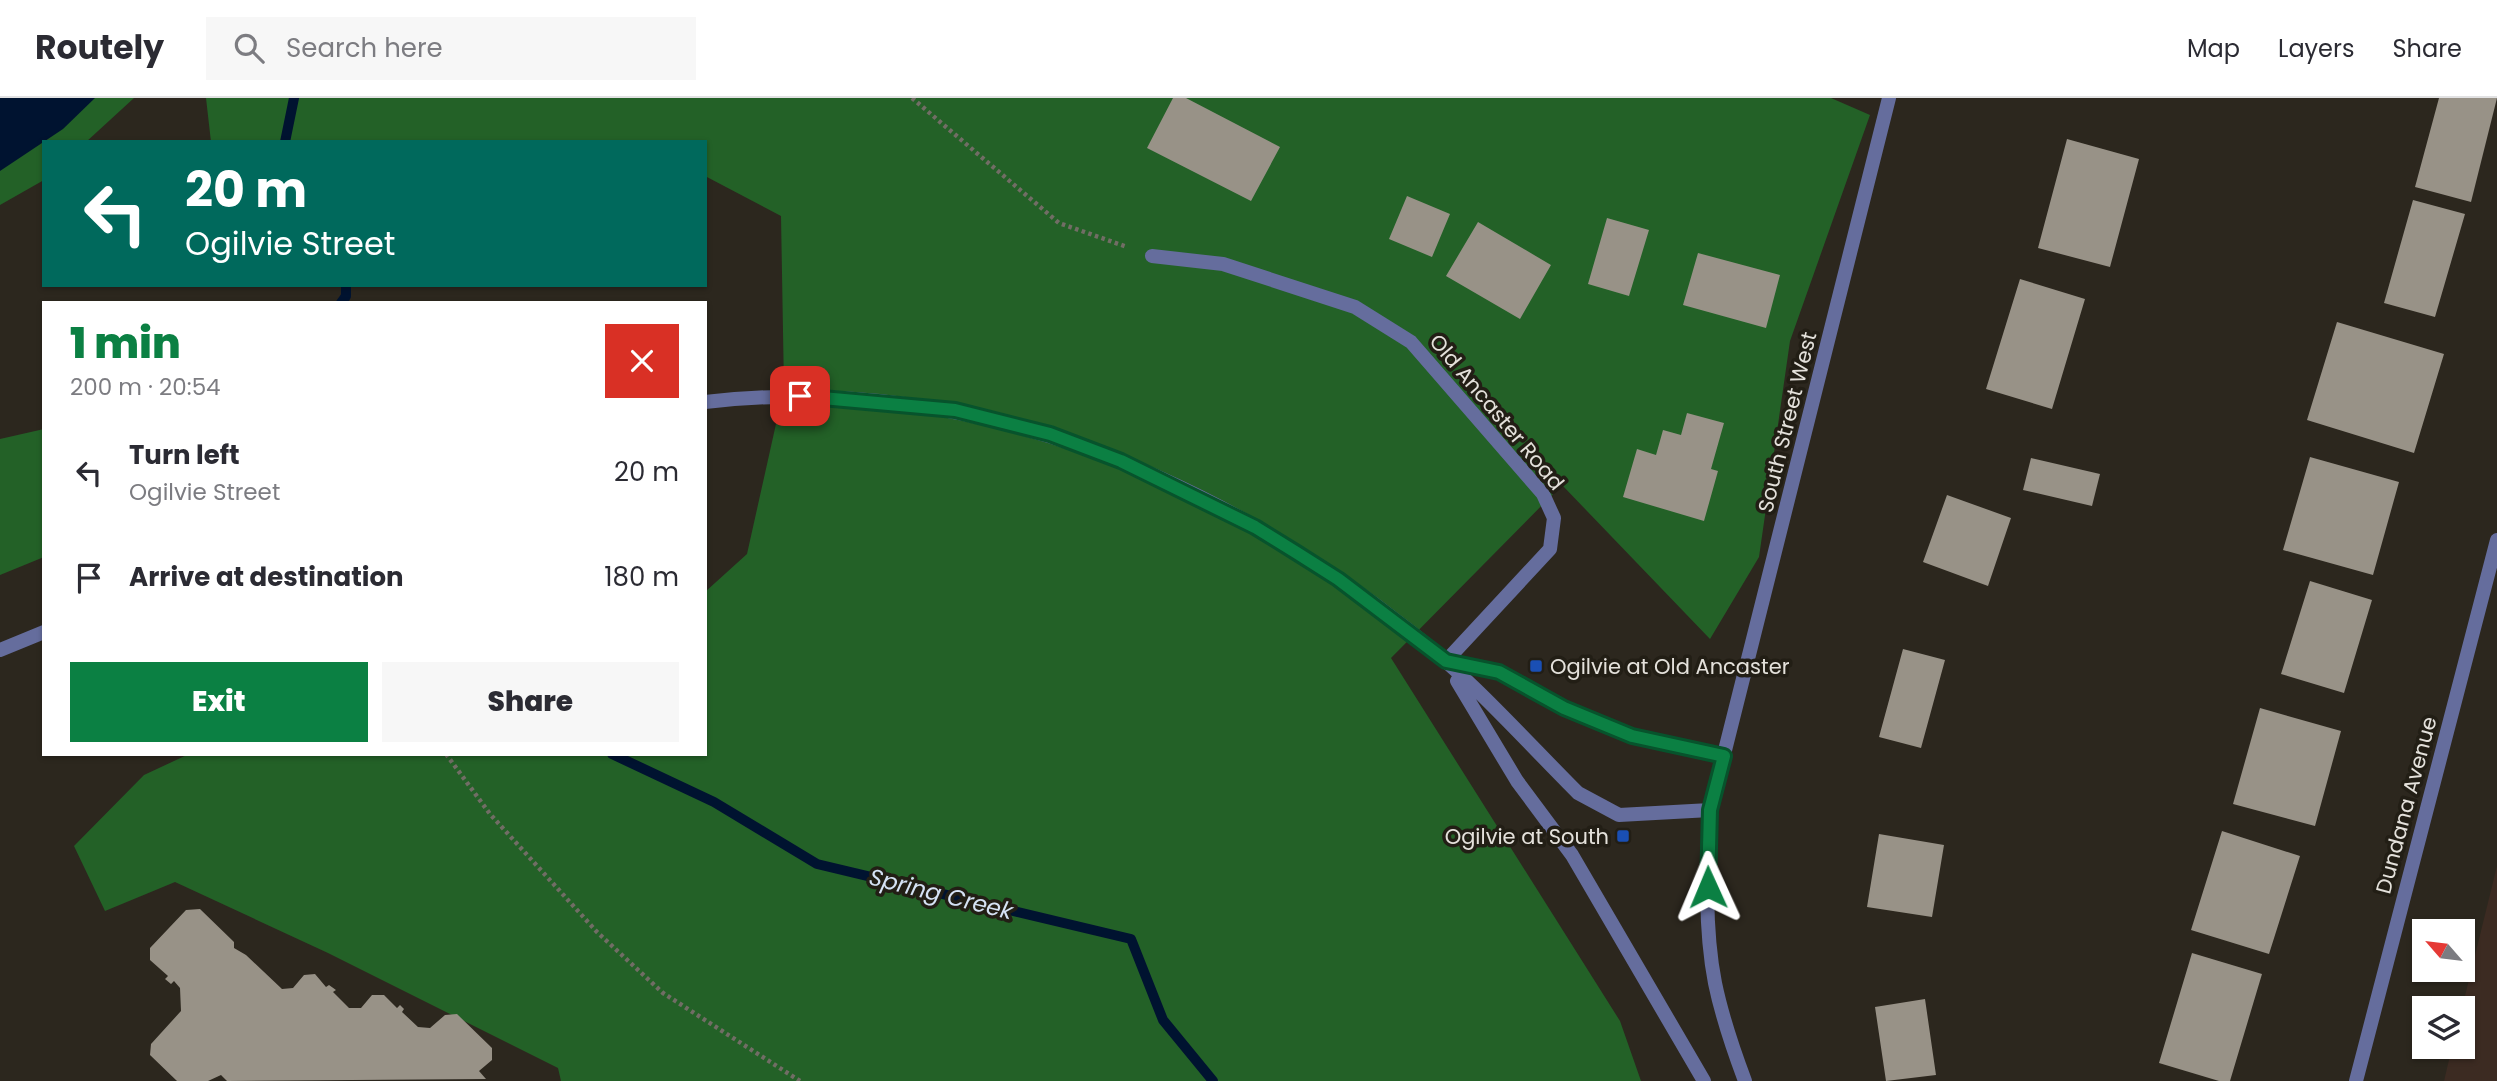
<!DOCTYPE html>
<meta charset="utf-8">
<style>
:root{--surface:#fff;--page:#f7f7f7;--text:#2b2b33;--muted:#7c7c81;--line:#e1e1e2;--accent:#0b8043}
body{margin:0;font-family:Poppins,sans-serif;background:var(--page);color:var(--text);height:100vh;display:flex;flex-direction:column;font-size:26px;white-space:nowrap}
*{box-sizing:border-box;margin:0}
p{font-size:23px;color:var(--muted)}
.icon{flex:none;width:38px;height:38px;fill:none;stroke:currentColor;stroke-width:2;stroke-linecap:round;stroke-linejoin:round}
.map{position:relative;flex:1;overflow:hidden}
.details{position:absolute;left:42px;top:203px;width:665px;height:455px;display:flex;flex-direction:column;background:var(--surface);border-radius:0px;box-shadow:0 2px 5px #0004}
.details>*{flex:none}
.banner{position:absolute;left:42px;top:42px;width:665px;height:147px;border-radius:0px;box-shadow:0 2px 5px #0004;background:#00695c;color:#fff;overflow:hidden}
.needle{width:46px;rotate:298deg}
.controls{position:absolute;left:2412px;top:821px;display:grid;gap:14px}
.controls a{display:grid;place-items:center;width:63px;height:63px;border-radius:0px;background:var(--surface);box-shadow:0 2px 5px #0004;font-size:35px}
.pin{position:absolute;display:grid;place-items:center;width:60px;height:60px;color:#fff;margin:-30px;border-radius:14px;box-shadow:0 4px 10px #0006}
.me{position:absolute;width:77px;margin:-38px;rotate:359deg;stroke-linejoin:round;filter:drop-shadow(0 0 5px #0008)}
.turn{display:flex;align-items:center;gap:24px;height:147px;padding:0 28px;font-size:32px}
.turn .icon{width:91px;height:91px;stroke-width:2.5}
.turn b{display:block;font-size:49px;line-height:60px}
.round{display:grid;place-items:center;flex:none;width:74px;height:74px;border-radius:0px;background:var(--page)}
.head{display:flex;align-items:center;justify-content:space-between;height:119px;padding:0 28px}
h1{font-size:42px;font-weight:800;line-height:52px;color:var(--accent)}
.cta{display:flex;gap:14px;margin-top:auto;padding:14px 28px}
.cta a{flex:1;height:80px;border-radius:0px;background:var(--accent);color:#fff;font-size:28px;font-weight:800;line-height:80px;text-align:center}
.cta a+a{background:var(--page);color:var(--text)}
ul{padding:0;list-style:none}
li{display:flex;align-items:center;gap:21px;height:105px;padding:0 28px}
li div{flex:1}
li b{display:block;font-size:26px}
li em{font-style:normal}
header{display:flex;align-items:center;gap:42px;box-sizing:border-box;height:98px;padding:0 35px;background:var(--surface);border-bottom:2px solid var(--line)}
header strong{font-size:33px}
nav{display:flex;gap:38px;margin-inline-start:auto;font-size:24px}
.search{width:490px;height:63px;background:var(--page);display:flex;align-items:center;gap:18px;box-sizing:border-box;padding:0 24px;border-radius:0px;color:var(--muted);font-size:26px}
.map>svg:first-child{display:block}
</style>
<header>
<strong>Routely</strong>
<div class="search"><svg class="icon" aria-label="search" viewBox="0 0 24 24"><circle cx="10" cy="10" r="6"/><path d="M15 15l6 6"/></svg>Search here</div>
<nav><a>Map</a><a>Layers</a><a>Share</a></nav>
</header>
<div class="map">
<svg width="2497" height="983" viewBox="0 0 2497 983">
<rect width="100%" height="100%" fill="#2c271e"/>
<path fill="#3c2b22" d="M 2497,768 L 2497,983 L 2444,983 L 2452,949 L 2462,948 L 2462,910 Z"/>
<path fill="#236127" d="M 0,0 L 134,0 L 86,44 L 44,44 L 44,82 L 0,107 Z
M 206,0 L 1831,0 L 1870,17 L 1790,243 L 1759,459 L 1710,541 L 1562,387 L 1391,560 L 1620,923 L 1641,983 L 561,983 L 558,970 L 328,855 L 175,784 L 105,813 L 74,748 L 144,677 L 189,656 L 705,656 L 705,494 L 747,456 L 784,290 L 781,118 L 705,78 L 705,44 L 211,44 Z
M 44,331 L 44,459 L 0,477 L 0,341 Z"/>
<path fill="#001330" d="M 0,0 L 95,0 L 63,31 L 0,73 Z"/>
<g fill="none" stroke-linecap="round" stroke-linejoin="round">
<path stroke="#001330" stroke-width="10" d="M 285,44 L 294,0
M 341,205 L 346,198 L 346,187
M 612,656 L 714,704 L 817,766 L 1131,841 L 1163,922 L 1213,983"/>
</g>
<path fill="#989287" d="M 1173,0 L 1186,0 L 1280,49 L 1251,103 L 1147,50 Z
M 2439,0 L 2497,0 L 2471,104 L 2415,89 Z
M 2067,41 L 2139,61 L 2110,169 L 2038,150 Z
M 1407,98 L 1450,116 L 1432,159 L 1389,141 Z
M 2413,102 L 2465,116 L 2435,219 L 2384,205 Z
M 1607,120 L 1649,132 L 1629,198 L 1588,186 Z
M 1478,124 L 1551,167 L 1520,221 L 1446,178 Z
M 1698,155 L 1780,177 L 1766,230 L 1683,207 Z
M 2020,181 L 2085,201 L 2052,311 L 1986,291 Z
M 2337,224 L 2444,256 L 2414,355 L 2307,322 Z
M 1687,315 L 1724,325 L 1711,371 L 1718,373 L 1704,423 L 1623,399 L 1637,351 L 1656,357 L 1663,332 L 1681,337 Z
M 2310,359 L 2399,384 L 2373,477 L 2283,452 Z
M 2031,360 L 2100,376 L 2092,408 L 2023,392 Z
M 1947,397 L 2011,420 L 1988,488 L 1923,464 Z
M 2310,483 L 2372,502 L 2344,595 L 2281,576 Z
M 1903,551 L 1945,562 L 1921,650 L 1879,639 Z
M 2260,610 L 2341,633 L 2315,728 L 2233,706 Z
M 2222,733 L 2300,758 L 2269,856 L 2191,832 Z
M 1879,736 L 1944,747 L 1932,819 L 1867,809 Z
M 200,811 L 234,844 L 234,850 L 246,857 L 282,891 L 293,890 L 304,877 L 315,876 L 326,889 L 329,887 L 336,892 L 333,894 L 349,910 L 361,910 L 372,897 L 384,897 L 397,910 L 400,907 L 404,911 L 402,914 L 418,929 L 430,930 L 445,917 L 457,916 L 492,950 L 492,962 L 479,973 L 486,981 L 227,983 L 221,977 L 208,983 L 177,983 L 150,957 L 151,946 L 181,913 L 180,890 L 174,883 L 171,886 L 165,881 L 168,878 L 150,862 L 150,850 L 186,812 Z
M 2192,855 L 2262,876 L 2230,983 L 2219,983 L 2159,965 Z
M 1925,901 L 1936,977 L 1886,983 L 1875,909 Z"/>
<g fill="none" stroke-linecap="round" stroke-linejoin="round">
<path stroke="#716d65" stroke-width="4.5" stroke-dasharray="3.5 3.5" stroke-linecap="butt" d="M 912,0 L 1059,125 L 1127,149
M 446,656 L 490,716 L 597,834 L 663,895 L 800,983"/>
<path stroke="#656d9d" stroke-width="14" d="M 1152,158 L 1223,166 L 1355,209 L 1411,244 L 1543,396 L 1554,420 L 1550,451 L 1446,563
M 2356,983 L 2497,442"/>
<path stroke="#656d9d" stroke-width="14" d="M 705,304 C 964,274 1210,375 1411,534 C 1471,581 1524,641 1578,695 L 1619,717 L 1710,712
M 0,552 L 44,534
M 1446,563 L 1499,574 L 1564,610 L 1632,638 L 1724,658
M 1457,583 L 1517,683 L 1572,757 L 1704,983
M 1745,983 C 1733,951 1722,919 1715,885 C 1704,829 1707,768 1710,712 L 1889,0"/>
</g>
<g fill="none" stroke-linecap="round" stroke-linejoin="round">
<defs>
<path id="route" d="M 800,298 L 955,312 L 1050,336 L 1121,363 L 1255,429 L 1297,455 L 1338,481 L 1446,563 L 1499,574 L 1564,610 L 1632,638 L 1724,658 L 1710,712 L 1708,789"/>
</defs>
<use href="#route" stroke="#07532c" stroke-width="18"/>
<use href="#route" stroke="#0b8043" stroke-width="12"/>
</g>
<g fill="#1a4fb4" stroke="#221e15" stroke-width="2.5">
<rect x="1529" y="561" width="14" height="14" rx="3.5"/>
<rect x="1616" y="731" width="14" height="14" rx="3.5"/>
</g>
<g text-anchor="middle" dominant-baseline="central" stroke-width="7" stroke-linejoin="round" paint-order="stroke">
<g font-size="21" fill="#e4e1db" stroke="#221e15">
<text transform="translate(1497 314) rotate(50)">Old Ancaster Road</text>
<text transform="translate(1787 324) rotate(-76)">South Street West</text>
<text transform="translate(2406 707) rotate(-75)">Dundana Avenue</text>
</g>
<g font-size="21" fill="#e4e1db" stroke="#221e15" text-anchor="start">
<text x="1550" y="568">Ogilvie at Old Ancaster</text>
<text x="1609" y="738" text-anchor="end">Ogilvie at South</text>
</g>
<g font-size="23" font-style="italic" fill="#d5e2f4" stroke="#221e15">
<text transform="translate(941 796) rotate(14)">Spring Creek</text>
</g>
</g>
</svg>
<div class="controls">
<a><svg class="needle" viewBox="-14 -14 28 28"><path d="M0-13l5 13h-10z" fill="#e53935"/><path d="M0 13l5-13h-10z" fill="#7c7c81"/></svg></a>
<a><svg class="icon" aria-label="layers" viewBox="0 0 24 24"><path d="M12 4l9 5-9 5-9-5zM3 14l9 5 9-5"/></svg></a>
</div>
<div class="pin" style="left:800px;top:298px;background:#d93025"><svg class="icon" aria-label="arrive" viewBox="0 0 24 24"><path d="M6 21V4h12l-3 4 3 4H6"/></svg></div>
<svg class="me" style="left:1708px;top:789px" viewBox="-20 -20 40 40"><path d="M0-17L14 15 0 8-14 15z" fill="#0b8043" stroke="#fff" stroke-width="4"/></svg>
<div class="banner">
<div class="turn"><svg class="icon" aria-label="left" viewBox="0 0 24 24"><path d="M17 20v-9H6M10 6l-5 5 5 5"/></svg><div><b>20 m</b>Ogilvie Street</div></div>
</div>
<section class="details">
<div class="head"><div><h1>1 min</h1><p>200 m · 20:54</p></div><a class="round" style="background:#d93025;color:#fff"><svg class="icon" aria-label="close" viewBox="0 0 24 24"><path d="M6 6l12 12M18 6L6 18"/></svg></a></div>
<ul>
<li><svg class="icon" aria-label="left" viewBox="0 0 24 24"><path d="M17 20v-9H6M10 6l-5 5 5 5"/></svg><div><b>Turn left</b><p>Ogilvie Street</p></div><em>20 m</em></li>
<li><svg class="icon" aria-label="arrive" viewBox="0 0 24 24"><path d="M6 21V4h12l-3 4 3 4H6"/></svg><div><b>Arrive at destination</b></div><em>180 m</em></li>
</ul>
<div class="cta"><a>Exit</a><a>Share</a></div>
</section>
</div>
